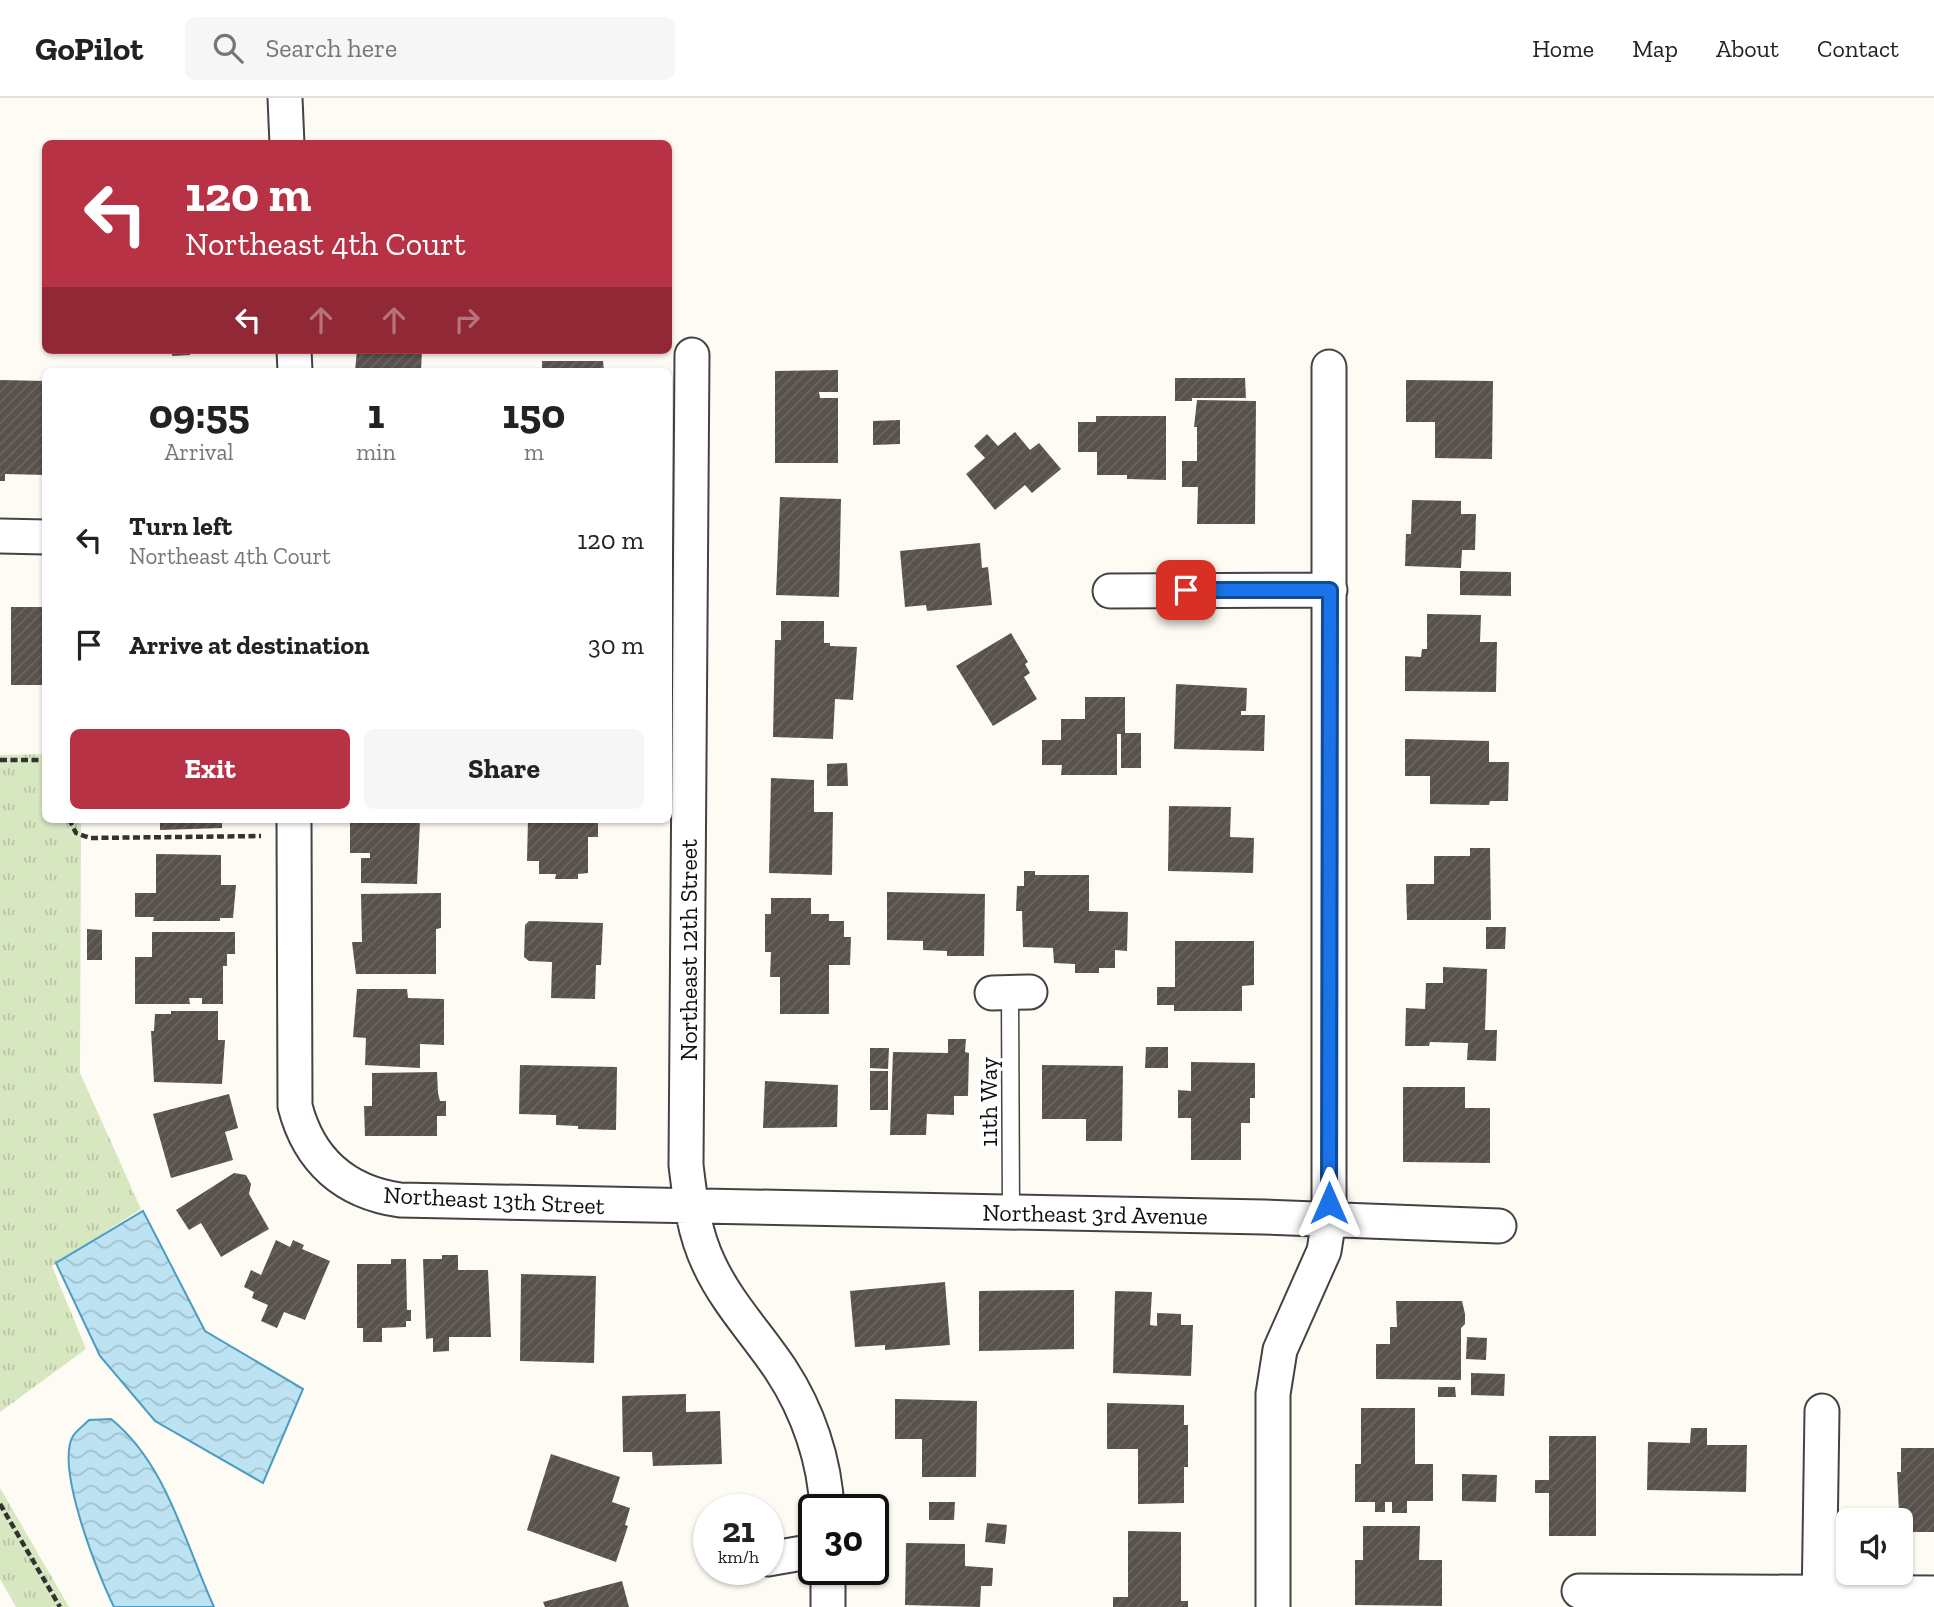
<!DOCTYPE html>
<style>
:root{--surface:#fff;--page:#f6f6f6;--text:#222;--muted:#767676;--line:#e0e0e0;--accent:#b63244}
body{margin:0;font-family:"Zilla Slab",serif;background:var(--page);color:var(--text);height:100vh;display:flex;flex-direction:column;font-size:26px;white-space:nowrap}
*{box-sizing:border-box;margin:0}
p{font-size:23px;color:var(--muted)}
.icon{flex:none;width:38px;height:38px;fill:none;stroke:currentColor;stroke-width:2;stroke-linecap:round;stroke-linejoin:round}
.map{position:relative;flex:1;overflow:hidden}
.side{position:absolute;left:42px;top:270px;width:630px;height:455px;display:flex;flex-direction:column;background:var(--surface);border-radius:10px;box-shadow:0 2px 5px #0004}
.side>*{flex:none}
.banner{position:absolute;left:42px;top:42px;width:630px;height:214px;border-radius:10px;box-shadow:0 2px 5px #0004;background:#b63244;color:#fff;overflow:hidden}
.buttons{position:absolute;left:1836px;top:1410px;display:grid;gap:14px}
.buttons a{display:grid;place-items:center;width:77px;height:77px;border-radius:10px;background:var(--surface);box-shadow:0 2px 5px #0004;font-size:35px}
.speed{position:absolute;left:693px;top:1396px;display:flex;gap:14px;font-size:35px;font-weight:700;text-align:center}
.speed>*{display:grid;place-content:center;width:91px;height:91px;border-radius:50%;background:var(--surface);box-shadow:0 2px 5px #0004;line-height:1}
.speed small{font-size:18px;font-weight:400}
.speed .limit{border:4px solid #111;border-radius:10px;background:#fff;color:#111}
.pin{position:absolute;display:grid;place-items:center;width:60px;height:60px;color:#fff;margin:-30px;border-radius:14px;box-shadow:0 4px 10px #0006}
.me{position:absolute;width:77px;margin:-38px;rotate:0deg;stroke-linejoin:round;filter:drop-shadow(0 0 5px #0008)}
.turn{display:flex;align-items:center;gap:24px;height:147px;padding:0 28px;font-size:32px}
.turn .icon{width:91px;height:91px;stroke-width:2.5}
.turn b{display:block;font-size:49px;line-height:60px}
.lanes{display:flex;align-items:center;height:66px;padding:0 28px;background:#0003;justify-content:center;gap:35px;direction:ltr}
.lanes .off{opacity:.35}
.eta{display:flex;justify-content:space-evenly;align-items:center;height:119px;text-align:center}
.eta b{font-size:42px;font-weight:700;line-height:49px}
.button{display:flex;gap:14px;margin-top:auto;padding:14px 28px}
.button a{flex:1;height:80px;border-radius:10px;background:var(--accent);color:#fff;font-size:28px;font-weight:700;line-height:80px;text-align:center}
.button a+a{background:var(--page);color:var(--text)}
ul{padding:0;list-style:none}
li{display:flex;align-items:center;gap:21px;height:105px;padding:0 28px}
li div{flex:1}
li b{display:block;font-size:26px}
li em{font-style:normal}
header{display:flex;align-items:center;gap:42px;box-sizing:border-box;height:98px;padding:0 35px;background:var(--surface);border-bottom:2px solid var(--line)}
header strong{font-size:33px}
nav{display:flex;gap:38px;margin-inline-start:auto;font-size:24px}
.search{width:490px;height:63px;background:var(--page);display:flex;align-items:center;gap:18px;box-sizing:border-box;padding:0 24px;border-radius:10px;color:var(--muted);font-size:26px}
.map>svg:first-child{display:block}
</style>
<header>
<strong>GoPilot</strong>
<div class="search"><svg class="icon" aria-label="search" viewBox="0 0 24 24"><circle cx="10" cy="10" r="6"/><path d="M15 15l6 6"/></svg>Search here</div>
<nav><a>Home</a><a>Map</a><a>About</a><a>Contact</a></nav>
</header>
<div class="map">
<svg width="1934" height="1509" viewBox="0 0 1934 1509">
<defs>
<pattern id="grass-tufts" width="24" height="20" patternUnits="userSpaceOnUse" patternTransform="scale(1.75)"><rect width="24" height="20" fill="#d7e7c0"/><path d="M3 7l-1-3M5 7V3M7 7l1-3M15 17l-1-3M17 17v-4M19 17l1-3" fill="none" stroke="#b8c5a4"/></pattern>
<pattern id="water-waves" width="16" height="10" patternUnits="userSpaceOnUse" patternTransform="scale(1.75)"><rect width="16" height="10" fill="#bde2f2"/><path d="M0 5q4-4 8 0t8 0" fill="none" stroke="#a1c1ce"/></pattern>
<pattern id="building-hatch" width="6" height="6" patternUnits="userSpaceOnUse" patternTransform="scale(1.75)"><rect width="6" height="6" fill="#58514d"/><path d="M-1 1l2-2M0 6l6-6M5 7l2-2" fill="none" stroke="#6b6562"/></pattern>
</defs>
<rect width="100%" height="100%" fill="#fefbf5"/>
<path fill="url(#grass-tufts)" d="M 45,656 L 46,721 L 81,721 L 80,975 L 141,1111 L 52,1168 L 86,1251 L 0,1314 L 0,657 Z
M 0,1390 L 69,1509 L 16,1509 L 0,1481 Z"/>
<path fill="url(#water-waves)" stroke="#499dc3" stroke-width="2" d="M 143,1113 L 205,1233 L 303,1291 L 263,1385 L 155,1323 L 100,1258 L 56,1165 Z
M 111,1321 C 167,1366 185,1446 214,1509 L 114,1509 C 98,1477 55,1369 73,1338 C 77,1332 84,1327 89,1322 Z"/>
<path fill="url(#building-hatch)" d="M 172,252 L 190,252 L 190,257 L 172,258 Z
M 357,252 L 422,252 L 421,273 L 355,273 Z
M 542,263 L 603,263 L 604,273 L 542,273 Z
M 838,272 L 838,294 L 819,294 L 820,300 L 838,300 L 838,365 L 775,365 L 775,273 Z
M 1175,280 L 1245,280 L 1246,300 L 1192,300 L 1192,303 L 1175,303 Z
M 0,282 L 46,283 L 46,377 L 5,376 L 5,383 L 0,383 Z
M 1406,282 L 1493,283 L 1492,361 L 1435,360 L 1435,324 L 1406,324 Z
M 1197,302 L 1256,303 L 1255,426 L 1197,426 L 1198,389 L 1182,389 L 1182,363 L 1197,363 L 1197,329 L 1194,329 Z
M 1096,318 L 1166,318 L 1166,382 L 1127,381 L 1127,377 L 1097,377 L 1097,354 L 1078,354 L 1078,324 L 1096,324 Z
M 900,322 L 900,346 L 873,347 L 873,323 Z
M 1015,334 L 1030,352 L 1039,345 L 1061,371 L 1032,395 L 1025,387 L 995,412 L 966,376 L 985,360 L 974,348 L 987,336 L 998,348 Z
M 780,399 L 841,401 L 839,499 L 776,497 Z
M 1412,402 L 1461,403 L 1461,416 L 1476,416 L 1475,452 L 1462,452 L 1461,470 L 1405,468 L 1406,436 L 1411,436 Z
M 980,445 L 982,470 L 988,469 L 992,507 L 927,513 L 926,507 L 905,509 L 900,453 Z
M 1460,473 L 1511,474 L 1511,498 L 1460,497 Z
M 11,509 L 46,509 L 46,587 L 11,587 Z
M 1427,516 L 1481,517 L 1480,544 L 1497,544 L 1496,594 L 1405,593 L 1405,558 L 1421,559 L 1422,551 L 1427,551 Z
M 781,523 L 824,523 L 824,545 L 830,545 L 830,548 L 857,549 L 853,602 L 835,601 L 833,641 L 773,639 L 775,542 L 781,542 Z
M 1011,535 L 1028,564 L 1025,566 L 1030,575 L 1024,579 L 1037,601 L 993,628 L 956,568 Z
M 1176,586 L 1247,590 L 1246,613 L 1241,613 L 1241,617 L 1265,617 L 1264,653 L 1174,651 Z
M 1085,599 L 1125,599 L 1125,635 L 1141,635 L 1141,670 L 1121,670 L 1121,636 L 1117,636 L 1117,677 L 1061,677 L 1062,667 L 1042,667 L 1042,642 L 1061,642 L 1061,621 L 1085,621 Z
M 1405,641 L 1489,643 L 1489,664 L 1509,664 L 1508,703 L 1490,703 L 1489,707 L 1430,706 L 1430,678 L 1405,678 Z
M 847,665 L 848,688 L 827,688 L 827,666 Z
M 771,680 L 814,682 L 814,714 L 833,714 L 832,777 L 769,775 Z
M 1169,708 L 1231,709 L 1230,739 L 1254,740 L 1253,775 L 1168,773 Z
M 143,721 L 222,721 L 222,730 L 160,732 L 160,725 L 143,725 Z
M 350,721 L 420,723 L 417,786 L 361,785 L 361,760 L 370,760 L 370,755 L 350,755 Z
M 528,721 L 598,721 L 598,739 L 588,739 L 588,775 L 578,776 L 578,781 L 555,781 L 556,776 L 539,776 L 539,763 L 527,763 Z
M 1470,750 L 1490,750 L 1491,822 L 1407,822 L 1406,786 L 1434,786 L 1434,758 L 1470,758 Z
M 156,756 L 221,757 L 221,787 L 236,787 L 233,820 L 220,820 L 220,823 L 153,823 L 154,819 L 135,819 L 135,795 L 156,795 Z
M 1024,773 L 1035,773 L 1035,777 L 1089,777 L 1089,813 L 1128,814 L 1127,853 L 1115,852 L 1115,870 L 1099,870 L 1099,875 L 1075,875 L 1075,866 L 1054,865 L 1053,850 L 1023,849 L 1022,813 L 1016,813 L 1017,788 L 1024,788 Z
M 887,794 L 985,796 L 984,858 L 947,858 L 947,853 L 923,852 L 923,843 L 887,842 Z
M 441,795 L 441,830 L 436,831 L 436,876 L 356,876 L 352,844 L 362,844 L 361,796 Z
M 771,800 L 811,800 L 811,816 L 829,816 L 829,823 L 844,823 L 844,839 L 851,839 L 850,867 L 829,867 L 829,916 L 780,916 L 780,879 L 770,879 L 771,854 L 765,854 L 765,816 L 771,816 Z
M 529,823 L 603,825 L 601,867 L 596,867 L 595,901 L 551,900 L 552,864 L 529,863 L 524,859 L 525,827 Z
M 1486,829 L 1506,829 L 1505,851 L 1486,851 Z
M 87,831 L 102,832 L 102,862 L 87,862 Z
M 152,834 L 235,834 L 235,856 L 227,856 L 227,868 L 223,868 L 223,906 L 202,906 L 202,900 L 189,900 L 190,906 L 135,906 L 135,859 L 152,859 Z
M 1175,843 L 1254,843 L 1254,887 L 1242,888 L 1242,913 L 1174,913 L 1174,907 L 1157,907 L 1157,889 L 1175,889 Z
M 1443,869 L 1487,871 L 1485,932 L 1497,932 L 1496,963 L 1467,962 L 1468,945 L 1430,944 L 1429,948 L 1405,948 L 1406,910 L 1425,911 L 1426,885 L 1443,885 Z
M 357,891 L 407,891 L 408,900 L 444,901 L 444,947 L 420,946 L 420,970 L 365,967 L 366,940 L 353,939 Z
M 171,913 L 218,913 L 218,942 L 225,942 L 222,986 L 154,984 L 151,933 L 154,933 L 155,916 L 171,916 Z
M 948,941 L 966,941 L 965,954 L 969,955 L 968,998 L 954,998 L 954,1017 L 927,1016 L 926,1037 L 890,1037 L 893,954 L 948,955 Z
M 1146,949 L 1168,949 L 1168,970 L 1145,970 Z
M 870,950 L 889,950 L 888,971 L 870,970 Z
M 1191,964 L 1255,965 L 1255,1000 L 1250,1000 L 1250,1025 L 1241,1025 L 1241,1062 L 1191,1062 L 1191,1020 L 1178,1020 L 1178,992 L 1191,993 Z
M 520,967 L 617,969 L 616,1032 L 578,1031 L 578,1028 L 556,1027 L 556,1017 L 519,1016 Z
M 1042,967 L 1123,968 L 1122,1043 L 1086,1043 L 1086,1021 L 1042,1021 Z
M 870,973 L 888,973 L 888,1012 L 870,1012 Z
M 437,974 L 438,995 L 440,1003 L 446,1003 L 446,1018 L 437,1018 L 437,1038 L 365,1038 L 364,1008 L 372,1008 L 372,975 Z
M 765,983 L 838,987 L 837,1029 L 763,1030 Z
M 1403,989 L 1465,989 L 1465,1010 L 1490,1010 L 1490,1065 L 1403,1064 Z
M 229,996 L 238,1030 L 225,1034 L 233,1062 L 171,1080 L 153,1016 Z
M 234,1075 L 246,1077 L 251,1086 L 249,1096 L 269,1131 L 221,1159 L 201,1125 L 189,1132 L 176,1112 Z
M 276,1142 L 290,1149 L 293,1142 L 304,1147 L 302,1151 L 330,1163 L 305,1222 L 284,1214 L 277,1230 L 261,1223 L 268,1207 L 252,1200 L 254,1194 L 244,1189 L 251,1172 L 261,1177 Z
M 442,1157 L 458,1157 L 458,1172 L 488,1172 L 491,1239 L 449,1239 L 449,1253 L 433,1254 L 433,1240 L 426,1241 L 423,1161 L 442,1161 Z
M 391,1161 L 406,1161 L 407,1212 L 411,1212 L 411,1223 L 406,1223 L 406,1229 L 382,1230 L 382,1244 L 363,1244 L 363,1230 L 357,1230 L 357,1166 L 391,1166 Z
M 521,1176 L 596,1178 L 594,1265 L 520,1263 Z
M 945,1184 L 950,1247 L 885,1252 L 885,1247 L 855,1249 L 850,1193 Z
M 1074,1192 L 1074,1251 L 979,1253 L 979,1193 Z
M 1115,1193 L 1152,1194 L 1150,1227 L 1157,1228 L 1157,1215 L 1181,1216 L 1181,1227 L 1193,1227 L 1191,1278 L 1113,1275 Z
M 1396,1203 L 1462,1203 L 1465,1216 L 1465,1226 L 1461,1230 L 1461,1282 L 1376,1281 L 1376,1246 L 1390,1246 L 1390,1229 L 1397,1229 Z
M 1467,1239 L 1487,1240 L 1486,1262 L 1466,1261 Z
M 1471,1275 L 1505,1276 L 1504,1298 L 1471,1297 Z
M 1438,1289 L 1455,1289 L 1456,1299 L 1438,1299 Z
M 686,1296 L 686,1314 L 720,1313 L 722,1366 L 653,1368 L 652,1354 L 623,1354 L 622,1298 Z
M 895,1301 L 977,1303 L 976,1379 L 922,1379 L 922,1341 L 895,1341 Z
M 1107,1305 L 1184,1307 L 1184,1327 L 1188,1327 L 1188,1369 L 1184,1369 L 1184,1405 L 1138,1406 L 1138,1351 L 1107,1351 Z
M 1361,1310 L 1415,1310 L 1415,1366 L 1433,1366 L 1433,1403 L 1407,1403 L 1407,1415 L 1392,1415 L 1392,1404 L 1385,1404 L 1385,1414 L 1375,1414 L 1375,1404 L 1355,1404 L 1355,1366 L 1361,1366 Z
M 1691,1330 L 1707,1330 L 1707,1347 L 1747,1347 L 1746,1394 L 1647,1392 L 1648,1344 L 1690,1345 Z
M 1549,1338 L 1596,1338 L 1596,1438 L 1549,1438 L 1549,1395 L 1535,1395 L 1535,1382 L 1549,1382 Z
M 1901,1350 L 1934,1350 L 1934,1434 L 1900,1434 L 1897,1374 L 1901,1374 Z
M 551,1356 L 620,1379 L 612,1404 L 630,1410 L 625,1427 L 628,1428 L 616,1464 L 527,1432 Z
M 1462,1376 L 1497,1377 L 1496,1404 L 1462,1403 Z
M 929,1404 L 955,1404 L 954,1422 L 929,1422 Z
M 987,1425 L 1007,1427 L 1005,1446 L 985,1444 Z
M 1363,1428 L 1420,1428 L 1419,1462 L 1442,1462 L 1442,1508 L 1355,1507 L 1355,1462 L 1363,1462 Z
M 1128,1433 L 1181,1434 L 1181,1503 L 1188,1503 L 1188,1509 L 1113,1509 L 1113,1499 L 1128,1499 Z
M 906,1445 L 965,1446 L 965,1468 L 993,1470 L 992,1488 L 981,1488 L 980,1509 L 905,1507 Z
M 622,1483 L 629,1509 L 545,1509 L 543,1504 Z"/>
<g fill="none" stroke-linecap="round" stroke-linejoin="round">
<defs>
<path id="service" d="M 1010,895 L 1011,1114"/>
<path id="minor" d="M 285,0 L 287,46
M 294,252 L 295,273
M 692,257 L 686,1067 C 690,1101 694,1135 709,1166 C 727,1205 757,1236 781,1272 C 808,1313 825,1363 827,1412
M 0,438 L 46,439
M 1110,493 L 1330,492
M 294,721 L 295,1008 C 309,1063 345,1094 400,1102 L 1264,1119 L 1499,1128
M 992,895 L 1030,894
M 768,1461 L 814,1453
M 1579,1493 L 1934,1495
M 828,1509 L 828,1472
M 1273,1509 L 1273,1296 L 1280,1252 L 1324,1153 L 1329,1121 L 1329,269
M 1819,1509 L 1822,1313"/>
</defs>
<use href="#service" stroke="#434343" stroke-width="19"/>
<use href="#minor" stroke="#434343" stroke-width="37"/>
<path stroke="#323232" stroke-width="4.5" stroke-dasharray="7 3.5" stroke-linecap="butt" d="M 0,662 L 46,662
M 69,721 L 76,735 L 90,740 L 261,738
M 0,1406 L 60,1509"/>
<use href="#service" stroke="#fff" stroke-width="16"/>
<use href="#minor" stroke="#fff" stroke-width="33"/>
</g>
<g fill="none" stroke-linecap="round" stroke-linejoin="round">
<defs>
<path id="route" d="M 1186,492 L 1330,492 L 1329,1105"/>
</defs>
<use href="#route" stroke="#114b97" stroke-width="18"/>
<use href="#route" stroke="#1a73e8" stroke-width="12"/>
</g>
<g text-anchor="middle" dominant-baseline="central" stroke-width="7" stroke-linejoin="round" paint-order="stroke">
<g font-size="24" fill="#101010" stroke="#fff">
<text transform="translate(688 852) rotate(-90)">Northeast 12th Street</text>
<text transform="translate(988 1004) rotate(-90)">11th Way</text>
<text transform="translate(494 1102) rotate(3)">Northeast 13th Street</text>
<text transform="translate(1095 1116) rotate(1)">Northeast 3rd Avenue</text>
</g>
</g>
</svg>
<div class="buttons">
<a><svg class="icon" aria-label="sound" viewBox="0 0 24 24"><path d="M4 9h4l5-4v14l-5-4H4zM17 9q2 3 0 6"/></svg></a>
</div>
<div class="speed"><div>21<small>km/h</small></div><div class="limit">30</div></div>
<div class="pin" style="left:1186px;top:492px;background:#d93025"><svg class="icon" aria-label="arrive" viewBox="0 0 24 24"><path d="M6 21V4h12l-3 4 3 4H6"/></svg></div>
<svg class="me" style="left:1329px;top:1105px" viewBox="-20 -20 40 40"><path d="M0-17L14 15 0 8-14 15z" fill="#1a73e8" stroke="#fff" stroke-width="4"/></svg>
<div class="banner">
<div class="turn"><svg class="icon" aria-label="left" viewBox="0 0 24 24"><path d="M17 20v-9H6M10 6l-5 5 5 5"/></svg><div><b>120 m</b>Northeast 4th Court</div></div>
<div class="lanes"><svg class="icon" aria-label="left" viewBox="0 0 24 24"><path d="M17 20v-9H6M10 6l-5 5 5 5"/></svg><svg class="icon off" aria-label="ahead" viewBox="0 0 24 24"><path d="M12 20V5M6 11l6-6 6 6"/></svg><svg class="icon off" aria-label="ahead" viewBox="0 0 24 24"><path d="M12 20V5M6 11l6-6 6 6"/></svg><svg class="icon off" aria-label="right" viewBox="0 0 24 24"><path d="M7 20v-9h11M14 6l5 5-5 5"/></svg></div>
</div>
<section class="side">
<div class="eta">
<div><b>09:55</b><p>Arrival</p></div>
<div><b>1</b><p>min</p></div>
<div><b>150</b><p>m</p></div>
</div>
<ul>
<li><svg class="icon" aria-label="left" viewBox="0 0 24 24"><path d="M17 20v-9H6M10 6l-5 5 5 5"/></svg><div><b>Turn left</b><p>Northeast 4th Court</p></div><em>120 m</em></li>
<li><svg class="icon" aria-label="arrive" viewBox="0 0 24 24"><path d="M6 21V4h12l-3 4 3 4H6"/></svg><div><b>Arrive at destination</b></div><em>30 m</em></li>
</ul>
<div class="button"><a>Exit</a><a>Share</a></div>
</section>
</div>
